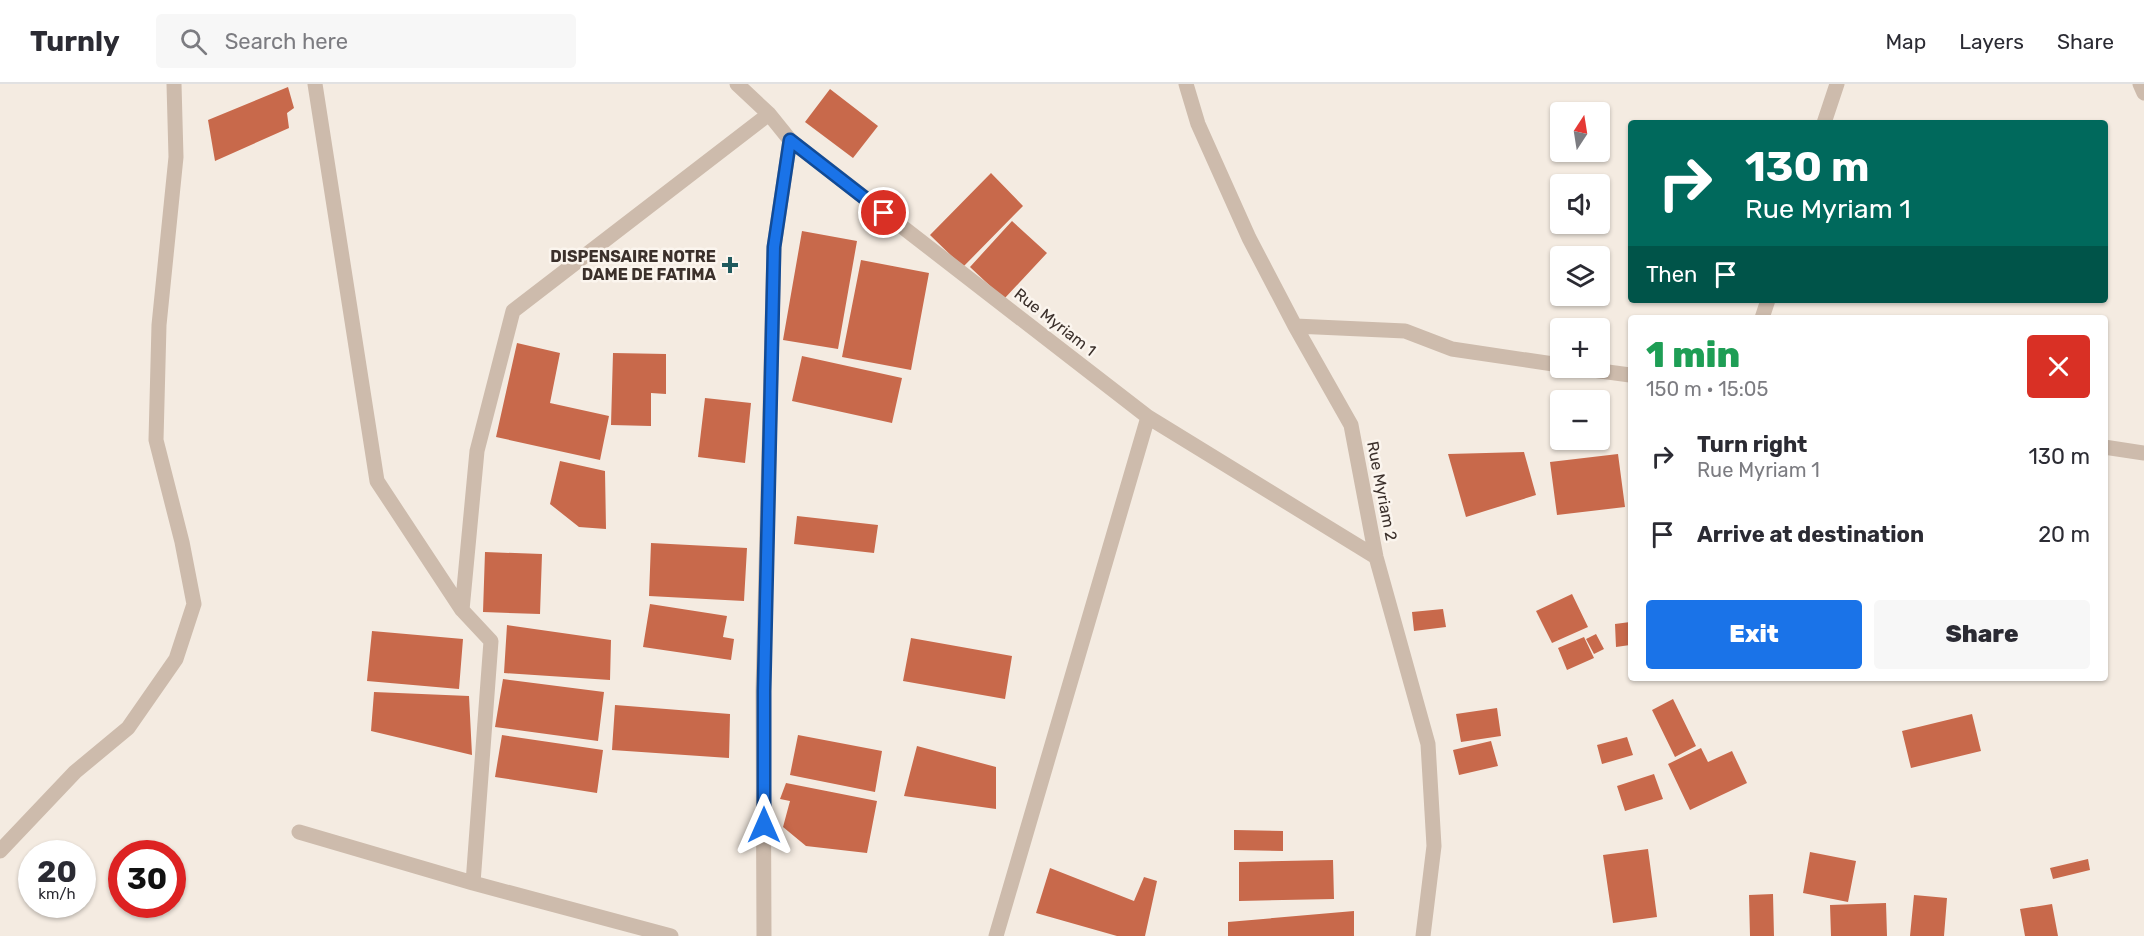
<!DOCTYPE html>
<meta charset="utf-8">
<style>
:root{--surface:#fff;--page:#f7f7f7;--text:#2b2b33;--muted:#7c7c81;--line:#e1e1e2;--accent:#1a73e8}
body{margin:0;font-family:Rubik,sans-serif;background:var(--page);color:var(--text);height:100vh;display:flex;flex-direction:column;font-size:22px;white-space:nowrap}
*{box-sizing:border-box;margin:0}
p{font-size:20px;color:var(--muted)}
.icon{flex:none;width:33px;height:33px;fill:none;stroke:currentColor;stroke-width:2;stroke-linecap:round;stroke-linejoin:round}
.map{position:relative;flex:1;overflow:hidden}
.panel{position:absolute;left:1628px;top:231px;width:480px;height:366px;display:flex;flex-direction:column;background:var(--surface);border-radius:6px;box-shadow:0 2px 4px #0004}
.panel>*{flex:none}
.guide{position:absolute;left:1628px;top:36px;width:480px;height:183px;border-radius:6px;box-shadow:0 2px 4px #0004;background:#00695c;color:#fff;overflow:hidden}
.needle{width:39px;rotate:12deg}
.fabs{position:absolute;left:1550px;top:18px;display:grid;gap:12px}
.fabs a{display:grid;place-items:center;width:60px;height:60px;border-radius:6px;background:var(--surface);box-shadow:0 2px 4px #0004;font-size:30px}
.speed{position:absolute;left:18px;top:756px;display:flex;gap:12px;font-size:30px;font-weight:700;text-align:center}
.speed>*{display:grid;place-content:center;width:78px;height:78px;border-radius:50%;background:var(--surface);box-shadow:0 2px 4px #0004;line-height:1}
.speed small{font-size:15px;font-weight:400}
.speed .limit{border:9px solid #d22;background:#fff;color:#111}
.pin{position:absolute;display:grid;place-items:center;width:51px;height:51px;color:#fff;margin:-26px;border:3px solid #fff;border-radius:50%;box-shadow:0 2px 6px #0007}
.me{position:absolute;width:66px;margin:-33px;rotate:0deg;stroke-linejoin:round;filter:drop-shadow(0 0 4px #0008)}
.turn{display:flex;align-items:center;gap:21px;height:126px;padding:0 18px;font-size:27px}
.turn .icon{width:78px;height:78px;stroke-width:2.5}
.turn b{display:block;font-size:42px;line-height:51px}
.then{display:flex;align-items:center;height:57px;padding:0 18px;background:#0003;gap:12px;font-size:22px}
.round{display:grid;place-items:center;flex:none;width:63px;height:63px;border-radius:6px;background:var(--page)}
.headline{display:flex;align-items:center;justify-content:space-between;height:102px;padding:0 18px}
h1{font-size:36px;font-weight:800;line-height:45px;color:#1e9e55}
.button{display:flex;gap:12px;margin-top:auto;padding:12px 18px}
.button a{flex:1;height:69px;border-radius:6px;background:var(--accent);color:#fff;font-size:24px;font-weight:800;line-height:69px;text-align:center}
.button a+a{background:var(--page);color:var(--text)}
ul{padding:0;list-style:none}
li{display:flex;align-items:center;gap:18px;height:78px;padding:0 18px}
li div{flex:1}
li b{display:block;font-size:22px}
li em{font-style:normal}
header{display:flex;align-items:center;gap:36px;box-sizing:border-box;height:84px;padding:0 30px;background:var(--surface);border-bottom:2px solid var(--line)}
header strong{font-size:28px}
nav{display:flex;gap:33px;margin-inline-start:auto;font-size:21px}
.search{width:420px;height:54px;background:var(--page);display:flex;align-items:center;gap:15px;box-sizing:border-box;padding:0 21px;border-radius:6px;color:var(--muted);font-size:22px}
.map>svg:first-child{display:block}
</style>
<header>
<strong>Turnly</strong>
<div class="search"><svg class="icon" aria-label="search" viewBox="0 0 24 24"><circle cx="10" cy="10" r="6"/><path d="M15 15l6 6"/></svg>Search here</div>
<nav><a>Map</a><a>Layers</a><a>Share</a></nav>
</header>
<div class="map">
<svg width="2144" height="852" viewBox="0 0 2144 852">
<rect width="100%" height="100%" fill="#f4ebe1"/>
<path fill="#c8694b" d="M 288,3 L 294,24 L 287,29 L 289,44 L 215,77 L 208,36 Z
M 830,5 L 878,42 L 853,74 L 805,38 Z
M 991,89 L 1023,122 L 963,183 L 930,151 Z
M 1012,137 L 1047,169 L 1004,215 L 970,183 Z
M 802,147 L 857,157 L 838,265 L 783,256 Z
M 861,176 L 929,189 L 911,286 L 842,273 Z
M 517,259 L 560,269 L 550,319 L 609,332 L 600,376 L 496,353 Z
M 613,269 L 666,270 L 666,310 L 651,309 L 651,342 L 611,341 Z
M 802,272 L 902,294 L 892,339 L 792,317 Z
M 705,314 L 751,319 L 745,379 L 698,373 Z
M 1524,368 L 1536,411 L 1466,433 L 1448,370 Z
M 1618,370 L 1625,423 L 1557,431 L 1550,378 Z
M 560,377 L 605,387 L 606,445 L 579,443 L 550,420 Z
M 797,432 L 878,441 L 874,469 L 794,460 Z
M 651,459 L 747,464 L 744,517 L 649,512 Z
M 485,468 L 542,470 L 540,530 L 483,528 Z
M 1572,510 L 1588,543 L 1552,559 L 1536,527 Z
M 650,520 L 727,532 L 723,553 L 734,555 L 731,576 L 643,563 Z
M 1443,525 L 1446,543 L 1414,547 L 1412,528 Z
M 1630,538 L 1630,561 L 1616,563 L 1615,540 Z
M 507,541 L 611,556 L 610,596 L 504,589 Z
M 372,547 L 463,555 L 459,605 L 367,597 Z
M 1596,550 L 1604,565 L 1594,570 L 1586,555 Z
M 1584,553 L 1594,574 L 1567,586 L 1558,564 Z
M 911,554 L 1012,572 L 1005,615 L 903,597 Z
M 503,595 L 604,608 L 598,657 L 495,643 Z
M 374,608 L 469,612 L 472,671 L 371,647 Z
M 1673,615 L 1696,662 L 1675,673 L 1652,626 Z
M 615,621 L 730,630 L 729,674 L 612,666 Z
M 1497,624 L 1501,652 L 1461,658 L 1456,630 Z
M 1972,630 L 1981,667 L 1911,684 L 1902,647 Z
M 502,651 L 603,666 L 597,709 L 495,693 Z
M 798,651 L 882,667 L 875,708 L 790,691 Z
M 1627,653 L 1633,671 L 1602,680 L 1597,661 Z
M 1491,657 L 1498,682 L 1459,691 L 1453,666 Z
M 917,662 L 996,683 L 996,725 L 904,712 Z
M 1701,664 L 1708,678 L 1732,667 L 1747,699 L 1690,726 L 1668,680 Z
M 1654,690 L 1663,715 L 1625,727 L 1617,702 Z
M 786,699 L 877,717 L 867,769 L 806,762 L 783,743 L 790,717 L 780,715 Z
M 1234,746 L 1283,747 L 1283,767 L 1234,766 Z
M 1648,765 L 1657,833 L 1613,839 L 1603,771 Z
M 1810,768 L 1856,777 L 1848,818 L 1803,809 Z
M 2088,775 L 2090,786 L 2053,795 L 2050,784 Z
M 1333,776 L 1334,815 L 1239,817 L 1239,778 Z
M 1050,784 L 1134,817 L 1144,793 L 1157,797 L 1145,852 L 1117,852 L 1036,829 Z
M 1773,810 L 1774,852 L 1750,852 L 1749,811 Z
M 1914,811 L 1947,814 L 1944,852 L 1910,852 Z
M 1886,819 L 1887,852 L 1831,852 L 1830,821 Z
M 2052,820 L 2058,852 L 2025,852 L 2020,825 Z
M 1354,827 L 1354,852 L 1228,852 L 1228,838 Z"/>
<g fill="none" stroke-linecap="round" stroke-linejoin="round">
<path stroke="#cdbbac" stroke-width="15" d="M 315,0 L 377,397 L 462,526
M 737,0 L 769,30 L 790,56 L 1148,333 L 1376,473
M 1186,0 L 1198,40 L 1249,154 L 1295,242 L 1351,341 L 1376,473 L 1428,660 L 1434,762 L 1423,852
M 2140,0 L 2144,9
M 1824,39 L 1837,0
M 1762,234 L 1768,216
M 1295,242 L 1405,247 L 1452,265 L 1560,281
M 1578,284 L 1630,291
M 2104,363 L 2144,369
M 299,748 L 473,799 L 671,852
M 0,767 L 75,688 L 128,644 L 176,575 L 194,520 L 182,458 L 156,356 L 159,241 L 176,73 L 174,0
M 473,799 L 491,557 L 462,526 L 477,367 L 513,227 L 769,30
M 764,852 L 763,607 L 774,163 L 790,56
M 996,852 L 1148,333"/>
</g>
<g fill="none" stroke-linecap="round" stroke-linejoin="round">
<defs>
<path id="route" d="M 764,741 L 764,607 L 774,163 L 790,56 L 884,129"/>
</defs>
<use href="#route" stroke="#114b97" stroke-width="15"/>
<use href="#route" stroke="#1a73e8" stroke-width="10"/>
</g>
<path fill="#1f5a5e" stroke="#fbf5ee" stroke-width="2" d="M727 172h6v6h6v6h-6v6h-6v-6h-6v-6h6z"/>
<g text-anchor="middle" dominant-baseline="central" stroke-width="5" stroke-linejoin="round" paint-order="stroke">
<g font-size="16" font-weight="bold" fill="#3b302b" stroke="#fbf5ee" text-anchor="end">
<text x="716" y="172">DISPENSAIRE NOTRE<tspan x="716" dy="18">DAME DE FATIMA</tspan></text>
</g>
<g font-size="16" fill="#3b302b" stroke="#fbf5ee">
<text transform="translate(1055 238) rotate(38)">Rue Myriam 1</text>
<text transform="translate(1382 407) rotate(79)">Rue Myriam 2</text>
</g>
</g>
</svg>
<div class="fabs">
<a><svg class="needle" viewBox="-14 -14 28 28"><path d="M0-13l5 13h-10z" fill="#e53935"/><path d="M0 13l5-13h-10z" fill="#7c7c81"/></svg></a>
<a><svg class="icon" aria-label="sound" viewBox="0 0 24 24"><path d="M4 9h4l5-4v14l-5-4H4zM17 9q2 3 0 6"/></svg></a>
<a><svg class="icon" aria-label="layers" viewBox="0 0 24 24"><path d="M12 4l9 5-9 5-9-5zM3 14l9 5 9-5"/></svg></a>
<a>+</a>
<a>−</a>
</div>
<div class="speed"><div>20<small>km/h</small></div><div class="limit">30</div></div>
<div class="pin" style="left:884px;top:129px;background:#d93025"><svg class="icon" aria-label="arrive" viewBox="0 0 24 24"><path d="M6 21V4h12l-3 4 3 4H6"/></svg></div>
<svg class="me" style="left:764px;top:741px" viewBox="-20 -20 40 40"><path d="M0-17L14 15 0 8-14 15z" fill="#1a73e8" stroke="#fff" stroke-width="4"/></svg>
<div class="guide">
<div class="turn"><svg class="icon" aria-label="right" viewBox="0 0 24 24"><path d="M7 20v-9h11M14 6l5 5-5 5"/></svg><div><b>130 m</b>Rue Myriam 1</div></div>
<div class="then">Then<svg class="icon" aria-label="arrive" viewBox="0 0 24 24"><path d="M6 21V4h12l-3 4 3 4H6"/></svg></div>
</div>
<section class="panel">
<div class="headline"><div><h1>1 min</h1><p>150 m · 15:05</p></div><a class="round" style="background:#d93025;color:#fff"><svg class="icon" aria-label="close" viewBox="0 0 24 24"><path d="M6 6l12 12M18 6L6 18"/></svg></a></div>
<ul>
<li><svg class="icon" aria-label="right" viewBox="0 0 24 24"><path d="M7 20v-9h11M14 6l5 5-5 5"/></svg><div><b>Turn right</b><p>Rue Myriam 1</p></div><em>130 m</em></li>
<li><svg class="icon" aria-label="arrive" viewBox="0 0 24 24"><path d="M6 21V4h12l-3 4 3 4H6"/></svg><div><b>Arrive at destination</b></div><em>20 m</em></li>
</ul>
<div class="button"><a>Exit</a><a>Share</a></div>
</section>
</div>
